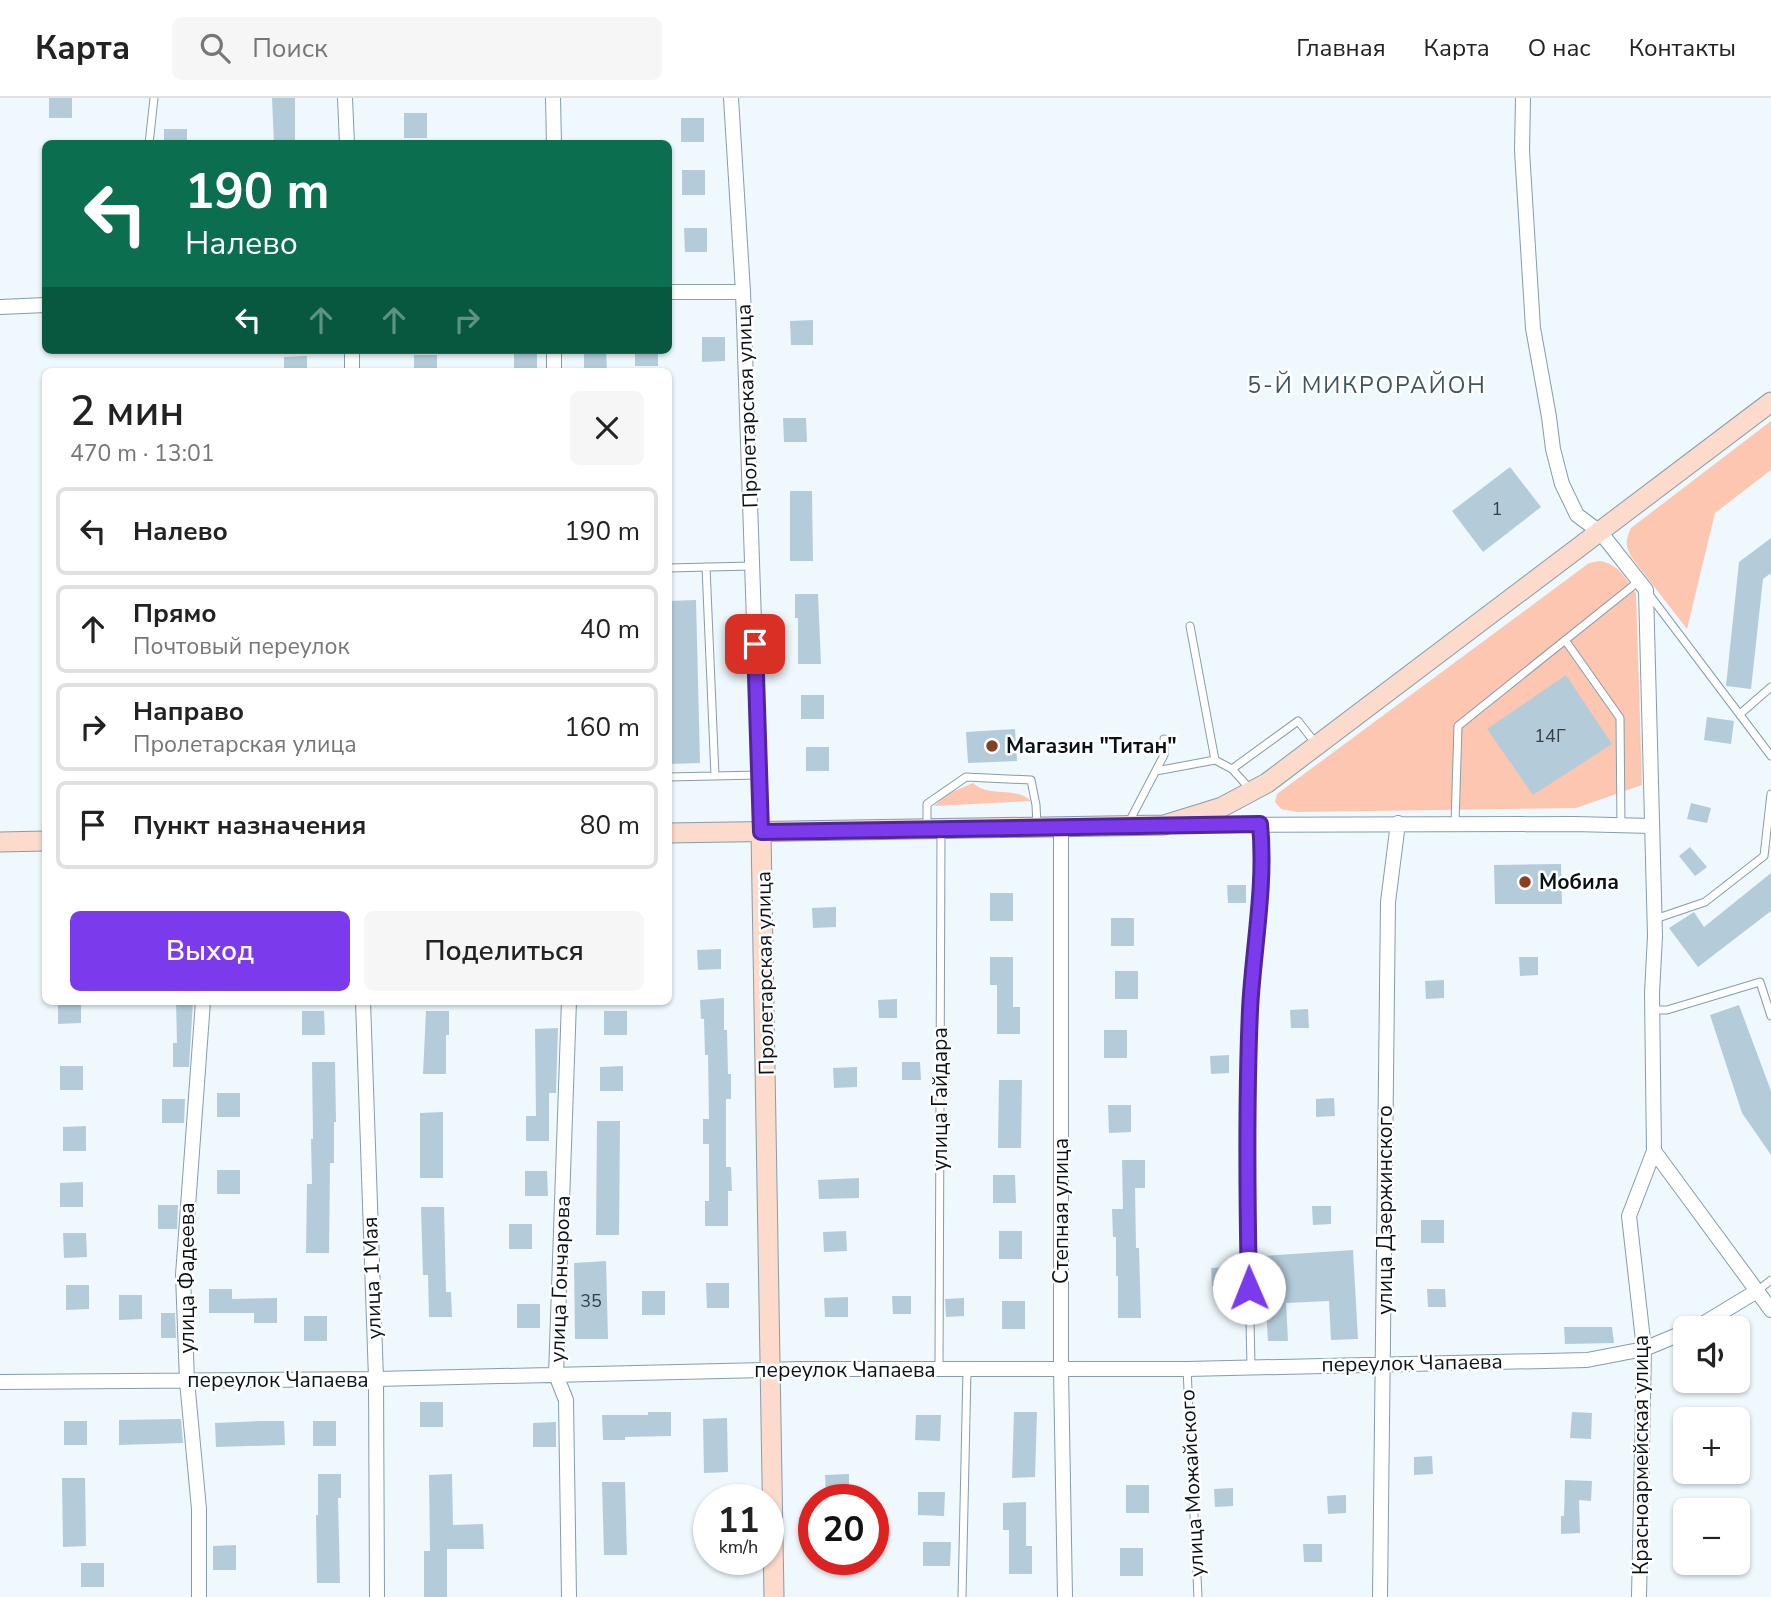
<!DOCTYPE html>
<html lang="ru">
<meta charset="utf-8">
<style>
:root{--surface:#fff;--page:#f6f6f6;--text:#222;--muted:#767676;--line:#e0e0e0;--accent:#7c3aed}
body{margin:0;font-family:"Nunito Sans",sans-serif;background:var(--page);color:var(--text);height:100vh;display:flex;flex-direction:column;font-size:26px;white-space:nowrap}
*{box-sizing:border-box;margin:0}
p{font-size:23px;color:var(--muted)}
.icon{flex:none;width:38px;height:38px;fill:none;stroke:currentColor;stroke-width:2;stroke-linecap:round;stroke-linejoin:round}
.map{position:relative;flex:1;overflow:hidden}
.sheet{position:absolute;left:42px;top:270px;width:630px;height:637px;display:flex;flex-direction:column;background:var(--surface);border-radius:10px;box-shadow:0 2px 5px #0004}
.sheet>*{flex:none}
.hud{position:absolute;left:42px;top:42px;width:630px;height:214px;border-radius:10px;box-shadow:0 2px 5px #0004;background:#0b6e4f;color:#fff;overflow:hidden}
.tools{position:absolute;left:1673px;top:1218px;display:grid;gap:14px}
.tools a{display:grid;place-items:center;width:77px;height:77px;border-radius:10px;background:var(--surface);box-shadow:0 2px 5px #0004;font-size:35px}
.speed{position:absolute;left:693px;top:1386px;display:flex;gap:14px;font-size:35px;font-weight:700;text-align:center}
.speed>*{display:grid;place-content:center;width:91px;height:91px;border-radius:50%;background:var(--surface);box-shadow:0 2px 5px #0004;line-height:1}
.speed small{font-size:18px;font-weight:400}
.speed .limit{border:10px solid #d22;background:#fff;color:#111}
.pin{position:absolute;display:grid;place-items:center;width:60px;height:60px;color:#fff;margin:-30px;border-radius:14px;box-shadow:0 4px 10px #0006}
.me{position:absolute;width:77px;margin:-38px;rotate:359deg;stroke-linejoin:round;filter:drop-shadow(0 0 5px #0008)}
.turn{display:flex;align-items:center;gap:24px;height:147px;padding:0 28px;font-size:32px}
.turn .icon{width:91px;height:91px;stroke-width:2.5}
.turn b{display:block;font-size:49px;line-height:60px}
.lanes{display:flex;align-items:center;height:66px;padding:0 28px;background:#0003;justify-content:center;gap:35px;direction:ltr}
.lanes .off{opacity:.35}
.round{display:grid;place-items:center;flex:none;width:74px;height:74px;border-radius:10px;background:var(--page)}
.headline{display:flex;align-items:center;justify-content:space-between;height:119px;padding:0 28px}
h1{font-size:42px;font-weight:600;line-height:52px}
.button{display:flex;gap:14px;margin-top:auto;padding:14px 28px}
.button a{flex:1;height:80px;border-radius:10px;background:var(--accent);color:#fff;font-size:28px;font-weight:600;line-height:80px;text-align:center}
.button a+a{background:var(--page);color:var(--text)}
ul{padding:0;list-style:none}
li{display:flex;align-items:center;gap:21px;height:88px;margin:0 14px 10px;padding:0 14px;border:4px solid var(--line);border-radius:10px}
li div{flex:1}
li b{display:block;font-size:26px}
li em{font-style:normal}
header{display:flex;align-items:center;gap:42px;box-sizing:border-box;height:98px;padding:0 35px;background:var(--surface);border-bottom:2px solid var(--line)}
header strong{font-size:33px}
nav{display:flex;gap:38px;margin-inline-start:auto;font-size:24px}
.search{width:490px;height:63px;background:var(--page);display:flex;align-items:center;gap:18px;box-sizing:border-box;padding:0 24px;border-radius:10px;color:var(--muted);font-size:26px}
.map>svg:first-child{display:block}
</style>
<header>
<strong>Карта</strong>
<div class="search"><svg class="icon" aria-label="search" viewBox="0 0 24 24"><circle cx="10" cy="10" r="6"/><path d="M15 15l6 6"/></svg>Поиск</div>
<nav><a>Главная</a><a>Карта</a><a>О нас</a><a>Контакты</a></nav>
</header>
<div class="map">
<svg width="1771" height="1499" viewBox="0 0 1771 1499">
<rect width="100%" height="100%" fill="#eef8fd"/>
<path fill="#fdc6b1" d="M 1771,323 L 1771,372 L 1715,415 L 1687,531 L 1632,460 C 1625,448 1625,443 1631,430 Z
M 1599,463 C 1618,465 1626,481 1636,495 L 1642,687 L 1576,710 L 1297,714 L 1281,711 L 1275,704 L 1277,696 L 1589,465 Z
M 973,685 C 989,700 1016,688 1031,703 L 934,708 L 948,696 Z"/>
<path fill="#b4ccda" d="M 49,0 L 72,0 L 72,20 L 49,20 Z
M 272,0 L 295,0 L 295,46 L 274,46 Z
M 404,15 L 427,15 L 427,40 L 404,40 Z
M 681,20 L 704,20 L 704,44 L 681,44 Z
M 164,31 L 187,31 L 187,46 L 164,46 Z
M 682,72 L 705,72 L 705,97 L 682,97 Z
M 684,130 L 707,130 L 707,154 L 685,154 Z
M 813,222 L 813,247 L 791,247 L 790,223 Z
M 702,239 L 725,239 L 725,263 L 702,264 Z
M 514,252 L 537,252 L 537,270 L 514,270 Z
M 584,252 L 606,252 L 607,273 L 584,273 Z
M 635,252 L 658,252 L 658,268 L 635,268 Z
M 414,257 L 437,257 L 437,273 L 414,273 Z
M 307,258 L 307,273 L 284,273 L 284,259 Z
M 783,320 L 806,320 L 807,344 L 784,344 Z
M 1510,369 L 1541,409 L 1483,454 L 1452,413 Z
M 790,393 L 812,393 L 813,463 L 790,463 Z
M 1771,440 L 1771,475 L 1763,481 L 1751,591 L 1726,588 L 1739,464 Z
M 795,496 L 818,496 L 821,566 L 798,566 L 798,520 L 795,520 Z
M 696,502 L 700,665 L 668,666 L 668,503 Z
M 1566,577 L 1612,646 L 1533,697 L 1487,631 Z
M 801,597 L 824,597 L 824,621 L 801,621 Z
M 1707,619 L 1734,623 L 1731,646 L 1704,642 Z
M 1015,631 L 1017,663 L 968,665 L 966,634 Z
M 806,649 L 829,649 L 829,673 L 806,673 Z
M 1691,705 L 1711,710 L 1707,725 L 1687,721 Z
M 1690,749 L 1707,769 L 1695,778 L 1679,758 Z
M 1561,766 L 1562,806 L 1495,806 L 1494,767 Z
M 1771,775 L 1771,813 L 1698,869 L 1669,830 L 1694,814 L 1704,829 Z
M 1227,787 L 1246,787 L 1246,805 L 1228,805 Z
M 990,795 L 1013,795 L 1013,823 L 990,823 Z
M 836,809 L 836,829 L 813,830 L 812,810 Z
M 1111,820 L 1134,820 L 1134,848 L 1111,848 Z
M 721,851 L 721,871 L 698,872 L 697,852 Z
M 990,859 L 1013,859 L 1013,909 L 1020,909 L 1020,936 L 997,936 L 997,887 L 990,887 Z
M 1519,859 L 1538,859 L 1538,877 L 1520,878 Z
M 1115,873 L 1138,873 L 1138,901 L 1115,901 Z
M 1444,882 L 1444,900 L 1426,901 L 1425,883 Z
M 724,900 L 724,932 L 727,932 L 728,976 L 731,976 L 731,1001 L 726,1001 L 726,1069 L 731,1069 L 732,1093 L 728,1093 L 728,1128 L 705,1128 L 705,1103 L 709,1103 L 709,1046 L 703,1046 L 703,1021 L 709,1021 L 708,957 L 705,957 L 704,921 L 701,921 L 700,902 Z
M 897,901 L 897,920 L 879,920 L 878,902 Z
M 58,903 L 81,903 L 81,925 L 58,926 Z
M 176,903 L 193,903 L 189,969 L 173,969 L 173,945 L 177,945 Z
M 1739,907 L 1771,993 L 1771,1057 L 1742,1015 L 1710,917 Z
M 1308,911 L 1309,930 L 1291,930 L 1290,912 Z
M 302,913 L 324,913 L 325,937 L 302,937 Z
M 426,913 L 449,913 L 449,937 L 446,937 L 446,976 L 423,976 Z
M 604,913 L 627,913 L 627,937 L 604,937 Z
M 558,930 L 556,995 L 549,995 L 549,1043 L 526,1043 L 526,1018 L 536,1018 L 535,931 Z
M 1104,932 L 1127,932 L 1127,960 L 1104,960 Z
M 1229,957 L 1229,975 L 1211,976 L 1210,958 Z
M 312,964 L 335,964 L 336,1024 L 334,1024 L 334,1065 L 330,1065 L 329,1155 L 306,1155 L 307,1086 L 312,1086 L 311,1041 L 313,1041 Z
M 902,964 L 920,964 L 921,982 L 902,982 Z
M 60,968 L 83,968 L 83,992 L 60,992 Z
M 623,968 L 623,993 L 600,993 L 600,969 Z
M 857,969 L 857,989 L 834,990 L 833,970 Z
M 999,982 L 1022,982 L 1021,1050 L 998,1050 Z
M 217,995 L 240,995 L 240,1019 L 217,1019 Z
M 1334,1000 L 1335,1018 L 1316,1019 L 1316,1001 Z
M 162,1001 L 185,1001 L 184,1025 L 162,1025 Z
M 1108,1007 L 1131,1007 L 1131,1034 L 1109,1035 Z
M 443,1014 L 443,1080 L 420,1080 L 420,1015 Z
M 597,1023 L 620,1023 L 619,1137 L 596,1137 Z
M 86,1028 L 86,1053 L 63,1053 L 63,1029 Z
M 1122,1062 L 1145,1062 L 1145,1090 L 1135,1090 L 1136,1150 L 1139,1150 L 1141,1220 L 1118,1220 L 1118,1178 L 1116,1178 L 1116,1139 L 1113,1139 L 1112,1111 L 1123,1111 Z
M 217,1072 L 240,1072 L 240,1096 L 217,1096 Z
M 525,1073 L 547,1073 L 548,1098 L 525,1098 Z
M 993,1077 L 1015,1077 L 1016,1105 L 993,1105 Z
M 859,1080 L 859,1100 L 819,1101 L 818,1082 Z
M 83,1084 L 83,1109 L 60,1109 L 60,1085 Z
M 158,1107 L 178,1107 L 177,1131 L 158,1131 Z
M 1312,1108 L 1331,1108 L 1331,1126 L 1313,1127 Z
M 421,1109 L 444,1109 L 446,1194 L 451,1194 L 452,1219 L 429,1219 L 428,1177 L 423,1177 Z
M 1421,1122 L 1444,1122 L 1444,1145 L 1421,1145 Z
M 509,1126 L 532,1126 L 532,1151 L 509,1151 Z
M 846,1133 L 847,1153 L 824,1154 L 823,1134 Z
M 999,1133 L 1022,1133 L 1022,1161 L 999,1161 Z
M 63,1135 L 86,1135 L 87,1159 L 64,1160 Z
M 1353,1152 L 1358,1241 L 1331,1242 L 1329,1203 L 1286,1205 L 1288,1243 L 1268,1243 L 1263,1158 Z
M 606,1163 L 608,1241 L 575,1241 L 574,1165 Z
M 1229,1169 L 1230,1187 L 1212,1188 L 1211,1170 Z
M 706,1185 L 729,1185 L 729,1210 L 707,1210 Z
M 66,1187 L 89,1187 L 89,1211 L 66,1212 Z
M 209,1191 L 232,1191 L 232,1201 L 277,1200 L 277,1225 L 254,1225 L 254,1215 L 209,1215 Z
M 1427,1191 L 1445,1191 L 1446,1209 L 1428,1209 Z
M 642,1193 L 665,1193 L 665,1217 L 642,1217 Z
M 119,1197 L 142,1197 L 142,1221 L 119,1222 Z
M 892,1198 L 911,1198 L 911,1216 L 893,1216 Z
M 848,1199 L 848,1219 L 825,1219 L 824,1200 Z
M 964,1200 L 964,1218 L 946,1219 L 945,1201 Z
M 1002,1203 L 1025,1203 L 1025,1231 L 1002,1231 Z
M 517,1206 L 540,1206 L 540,1230 L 517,1230 Z
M 161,1215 L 175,1215 L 176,1240 L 161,1240 Z
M 304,1218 L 327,1218 L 327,1243 L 304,1243 Z
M 1564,1229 L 1612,1229 L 1614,1245 L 1565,1246 Z
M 420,1304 L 443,1304 L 443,1329 L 420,1329 Z
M 648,1314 L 671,1314 L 671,1338 L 625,1339 L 625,1342 L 603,1342 L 602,1317 L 648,1317 Z
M 1014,1314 L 1037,1314 L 1035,1379 L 1012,1380 Z
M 1572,1314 L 1592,1315 L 1591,1341 L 1570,1340 Z
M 916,1317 L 941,1317 L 940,1343 L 915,1342 Z
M 727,1320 L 728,1374 L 704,1375 L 703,1321 Z
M 181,1321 L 183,1345 L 119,1347 L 119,1322 Z
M 64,1323 L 87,1323 L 87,1347 L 64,1347 Z
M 261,1323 L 284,1323 L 285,1347 L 216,1349 L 215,1325 Z
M 313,1323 L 336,1323 L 336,1348 L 313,1348 Z
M 556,1324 L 556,1349 L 533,1349 L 533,1325 Z
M 1432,1358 L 1433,1376 L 1414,1377 L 1414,1359 Z
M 318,1376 L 341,1376 L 341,1400 L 338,1400 L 340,1485 L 317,1485 L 316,1417 L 318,1417 Z
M 452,1376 L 453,1427 L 483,1426 L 484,1451 L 447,1451 L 447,1499 L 424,1499 L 424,1453 L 430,1453 L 429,1377 Z
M 849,1376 L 849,1396 L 826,1397 L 825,1377 Z
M 62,1380 L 85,1380 L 86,1448 L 63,1449 Z
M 1565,1382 L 1592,1383 L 1591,1403 L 1579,1402 L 1580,1435 L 1561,1436 L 1561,1418 L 1564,1418 Z
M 602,1384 L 625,1384 L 627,1457 L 604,1457 Z
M 1126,1387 L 1149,1387 L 1149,1415 L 1126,1415 Z
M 1233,1390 L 1233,1408 L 1215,1409 L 1214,1391 Z
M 918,1394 L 945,1394 L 944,1418 L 918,1417 Z
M 1346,1397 L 1346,1415 L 1328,1416 L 1327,1398 Z
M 1026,1404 L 1026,1448 L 1032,1448 L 1032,1476 L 1009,1476 L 1009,1432 L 1003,1432 L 1003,1405 Z
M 923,1444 L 951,1444 L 950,1468 L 923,1468 Z
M 1303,1446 L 1322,1446 L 1322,1464 L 1304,1464 Z
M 236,1447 L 236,1472 L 213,1472 L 213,1448 Z
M 1120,1450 L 1143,1450 L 1143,1478 L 1120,1478 Z
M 81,1465 L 104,1465 L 104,1489 L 81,1489 Z"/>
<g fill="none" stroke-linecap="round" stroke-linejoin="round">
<defs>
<path id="service" d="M 149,46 L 154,0
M 706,469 L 715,678
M 668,470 L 752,468
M 1648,495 L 1771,658
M 1190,528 L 1215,662
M 1565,542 L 1620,620 L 1621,727
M 1740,616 L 1771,589
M 1232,671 L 1298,623 L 1317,647
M 1156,673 L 1215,662 L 1232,671 L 1251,692
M 668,679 L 759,677
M 1129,724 L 1164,657 L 1164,641
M 1455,726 L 1458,628 L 1639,483
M 927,728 L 927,706 L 966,679 L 1031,682 L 1036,707 L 1037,728
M 1655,821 L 1705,804 L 1764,758 L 1771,696
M 1652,912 L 1667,912 L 1760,884 L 1771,918
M 1757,1193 L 1771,1182
M 1251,1269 L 1246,1032 L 1250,909 L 1263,754 L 1260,727
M 939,1271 L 941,733
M 1187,1271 L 1198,1499
M 962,1499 L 967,1272"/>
<path id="minor" d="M 345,0 L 347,46
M 553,0 L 554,46
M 731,0 L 743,194 L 761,734
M 1523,0 L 1522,53 L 1533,230 L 1549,319 L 1553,351 L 1562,386 L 1577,417 L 1601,435 L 1646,492 L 1655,838 L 1652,895 L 1654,1053 L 1771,1212
M 668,194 L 743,194
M 0,209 L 46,207
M 352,252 L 352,273
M 554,252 L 554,273
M 1179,727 L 1574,726 L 1652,728
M 1061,728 L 1061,1272 L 1065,1499
M 363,903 L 376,1281 L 377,1499
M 569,903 L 556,1277 L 566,1302 L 569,1499
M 1696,1230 L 1757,1193
M 0,1284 L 376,1281 L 802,1271 L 1187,1271 L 1587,1262 L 1644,1251 L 1685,1234
M 199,1499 L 199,1411 L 187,1283 L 183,1177 L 203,903
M 1380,1499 L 1388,804 L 1398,725
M 1639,1499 L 1644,1251 L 1629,1118 L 1654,1053"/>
<path id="secondary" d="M 761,734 L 774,1499
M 668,735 L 1164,727 L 1222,709 L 1267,685 L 1771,304
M 0,744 L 46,743"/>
</defs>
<use href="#service" stroke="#869daa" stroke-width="9"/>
<use href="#minor" stroke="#869daa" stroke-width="16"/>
<use href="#secondary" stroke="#869daa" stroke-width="21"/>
<use href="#service" stroke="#fff" stroke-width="7"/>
<use href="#minor" stroke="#fff" stroke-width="14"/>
<use href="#secondary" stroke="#fcdacc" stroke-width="19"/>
</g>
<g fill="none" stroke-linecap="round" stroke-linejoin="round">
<defs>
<path id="route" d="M 755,546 L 761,734 L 1260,726 C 1266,788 1253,851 1250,912 C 1246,1005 1247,1097 1249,1190"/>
</defs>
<use href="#route" stroke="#51269a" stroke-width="18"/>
<use href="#route" stroke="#7c3aed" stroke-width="12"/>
</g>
<g fill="#884021" stroke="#fff" stroke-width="2.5">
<circle cx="992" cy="648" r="7"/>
<circle cx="1525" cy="784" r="7"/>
</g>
<g text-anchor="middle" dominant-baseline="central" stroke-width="5" stroke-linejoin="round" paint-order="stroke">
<g font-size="18" fill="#344048">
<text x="1497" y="411">1</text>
<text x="1550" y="638">14Г</text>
<text x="591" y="1203">35</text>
</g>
<g font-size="21" fill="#091217" stroke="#fff">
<text transform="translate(747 308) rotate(-92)">Пролетарская улица</text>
<text transform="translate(765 875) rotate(-91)">Пролетарская улица</text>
<text transform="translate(940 1001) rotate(-90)">улица Гайдара</text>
<text transform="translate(1385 1112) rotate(-90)">улица Дзержинского</text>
<text transform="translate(1061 1113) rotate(-90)">Степная улица</text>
<text transform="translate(187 1180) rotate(-90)">улица Фадеева</text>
<text transform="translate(372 1180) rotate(-92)">улица 1 Мая</text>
<text transform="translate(560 1181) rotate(-88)">улица Гончарова</text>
<text transform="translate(1412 1265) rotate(-1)">переулок Чапаева</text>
<text x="845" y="1272">переулок Чапаева</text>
<text x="278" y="1282">переулок Чапаева</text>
<text transform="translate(1641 1357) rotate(-90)">Красноармейская улица</text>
<text transform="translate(1192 1385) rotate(-93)">улица Можайского</text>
</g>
<g font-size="21" font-weight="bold" fill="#091217" stroke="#fff" text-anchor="start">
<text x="1006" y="648">Магазин "Титан"</text>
<text x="1539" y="784">Мобила</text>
</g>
<g font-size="23" letter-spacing="2" fill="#3e545f" stroke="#fff">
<text x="1367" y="287">5-Й МИКРОРАЙОН</text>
</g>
</g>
</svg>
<div class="tools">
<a><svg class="icon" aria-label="sound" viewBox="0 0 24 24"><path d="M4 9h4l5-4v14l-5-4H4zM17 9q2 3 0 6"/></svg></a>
<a>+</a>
<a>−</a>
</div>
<div class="speed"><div>11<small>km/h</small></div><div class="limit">20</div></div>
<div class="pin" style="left:755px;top:546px;background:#d93025"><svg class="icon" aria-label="arrive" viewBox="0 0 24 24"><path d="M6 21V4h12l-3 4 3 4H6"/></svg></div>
<svg class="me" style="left:1249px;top:1190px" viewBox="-20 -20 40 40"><circle r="19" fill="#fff"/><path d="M0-13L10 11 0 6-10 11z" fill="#7c3aed"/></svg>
<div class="hud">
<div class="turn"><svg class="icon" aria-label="left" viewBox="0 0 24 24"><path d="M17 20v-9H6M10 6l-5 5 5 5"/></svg><div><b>190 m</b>Налево</div></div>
<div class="lanes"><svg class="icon" aria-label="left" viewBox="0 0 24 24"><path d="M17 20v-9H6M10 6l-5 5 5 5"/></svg><svg class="icon off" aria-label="ahead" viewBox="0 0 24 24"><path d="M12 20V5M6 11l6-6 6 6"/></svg><svg class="icon off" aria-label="ahead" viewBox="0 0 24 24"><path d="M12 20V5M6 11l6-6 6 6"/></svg><svg class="icon off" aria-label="right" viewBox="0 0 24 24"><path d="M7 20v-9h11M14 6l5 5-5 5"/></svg></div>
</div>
<section class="sheet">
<div class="headline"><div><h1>2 мин</h1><p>470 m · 13:01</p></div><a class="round"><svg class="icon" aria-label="close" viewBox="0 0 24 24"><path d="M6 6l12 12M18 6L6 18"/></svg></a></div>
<ul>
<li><svg class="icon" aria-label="left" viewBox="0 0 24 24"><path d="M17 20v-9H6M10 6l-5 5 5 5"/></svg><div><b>Налево</b></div><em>190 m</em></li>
<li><svg class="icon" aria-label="ahead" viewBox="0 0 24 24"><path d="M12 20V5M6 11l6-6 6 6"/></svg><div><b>Прямо</b><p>Почтовый переулок</p></div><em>40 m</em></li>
<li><svg class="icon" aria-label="right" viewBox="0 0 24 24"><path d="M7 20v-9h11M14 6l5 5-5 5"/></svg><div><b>Направо</b><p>Пролетарская улица</p></div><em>160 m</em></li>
<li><svg class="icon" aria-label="arrive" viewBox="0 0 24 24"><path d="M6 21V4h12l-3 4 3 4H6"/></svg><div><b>Пункт назначения</b></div><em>80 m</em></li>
</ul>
<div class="button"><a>Выход</a><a>Поделиться</a></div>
</section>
</div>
